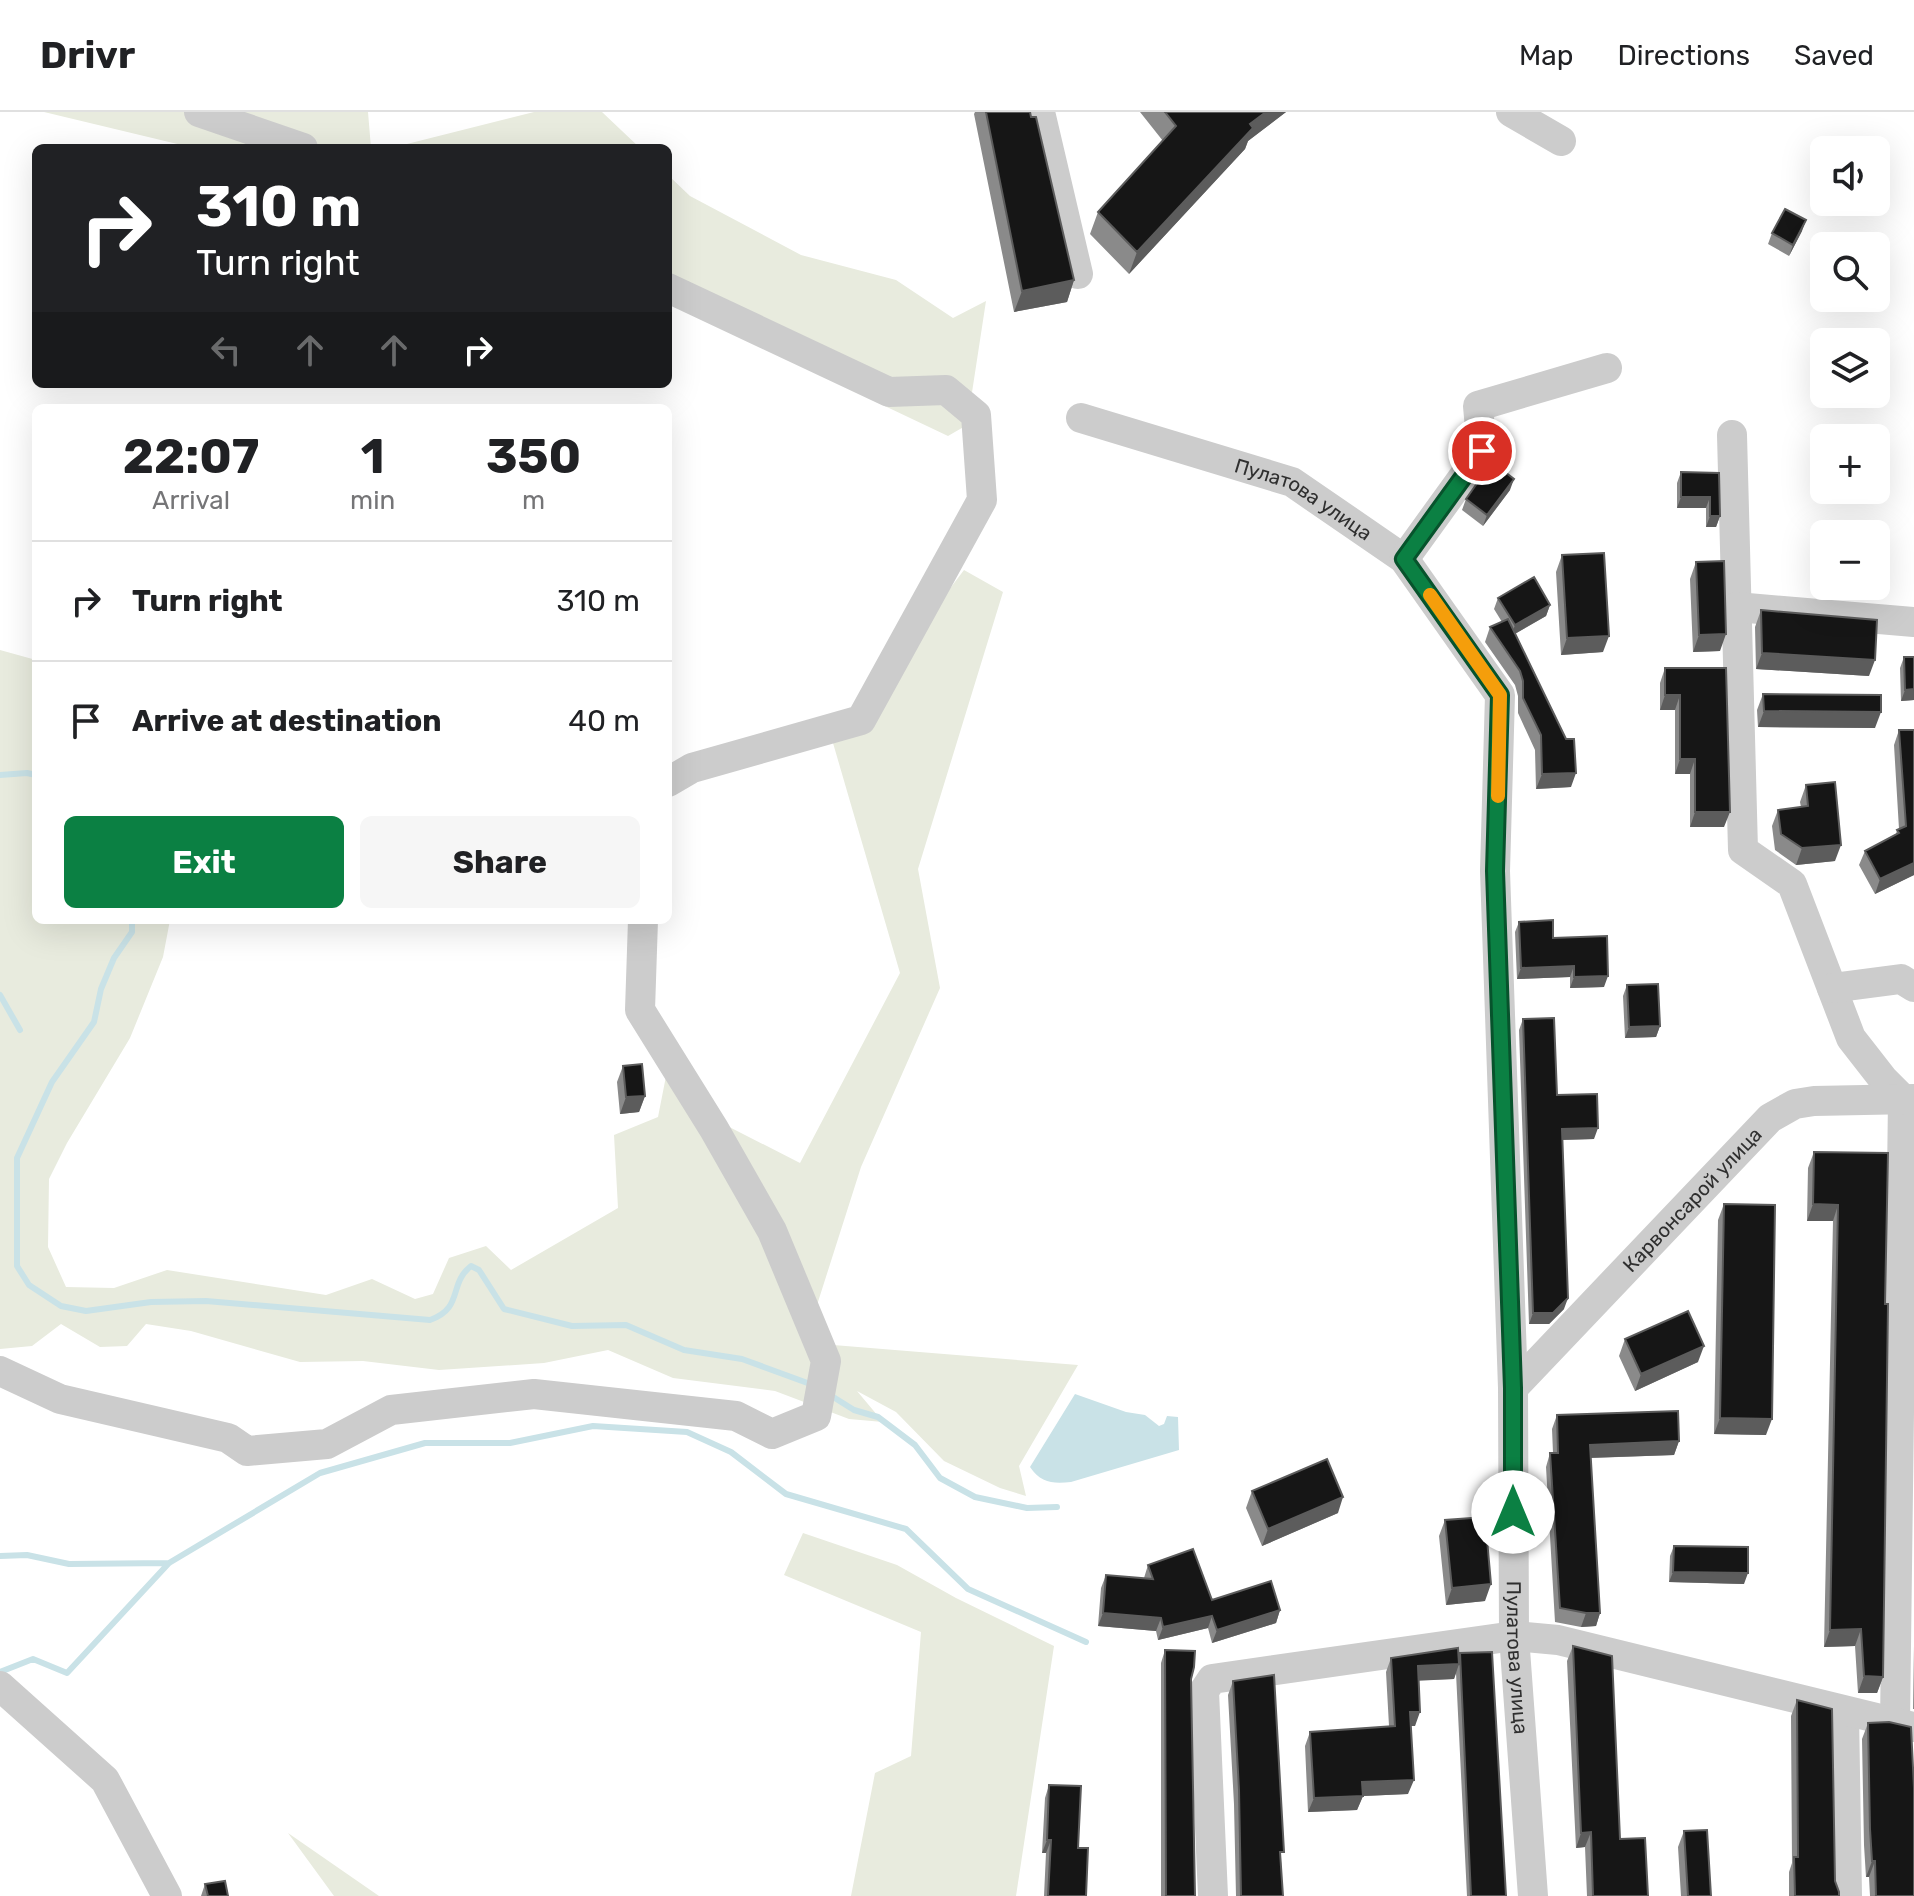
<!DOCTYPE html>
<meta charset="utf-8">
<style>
:root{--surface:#fff;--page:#f6f6f6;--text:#202124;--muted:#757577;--line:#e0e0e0;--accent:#0b8043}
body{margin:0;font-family:Rubik,sans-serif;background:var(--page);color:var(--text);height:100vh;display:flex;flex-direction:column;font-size:30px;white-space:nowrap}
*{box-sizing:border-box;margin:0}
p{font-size:26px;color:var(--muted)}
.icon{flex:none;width:44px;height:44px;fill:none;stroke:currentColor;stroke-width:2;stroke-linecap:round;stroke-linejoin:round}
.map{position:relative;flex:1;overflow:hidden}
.panel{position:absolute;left:32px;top:292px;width:640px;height:520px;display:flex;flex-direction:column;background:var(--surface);border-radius:12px;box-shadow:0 8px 32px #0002}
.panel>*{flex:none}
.top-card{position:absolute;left:32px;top:32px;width:640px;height:244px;border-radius:12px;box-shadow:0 8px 32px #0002;background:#202124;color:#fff;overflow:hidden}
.fabs{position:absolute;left:1810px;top:24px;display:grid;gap:16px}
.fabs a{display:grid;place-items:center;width:80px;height:80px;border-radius:12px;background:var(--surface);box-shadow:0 8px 32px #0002;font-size:40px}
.pin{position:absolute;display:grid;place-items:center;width:68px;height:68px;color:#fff;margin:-34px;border:4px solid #fff;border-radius:50%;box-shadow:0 2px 8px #0007}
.me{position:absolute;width:88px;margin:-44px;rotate:0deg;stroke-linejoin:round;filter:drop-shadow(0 0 6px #0008)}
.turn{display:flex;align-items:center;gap:28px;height:168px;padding:0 32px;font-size:36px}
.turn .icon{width:104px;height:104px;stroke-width:2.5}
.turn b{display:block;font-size:56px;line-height:68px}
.lanes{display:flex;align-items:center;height:76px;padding:0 32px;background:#0003;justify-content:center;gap:40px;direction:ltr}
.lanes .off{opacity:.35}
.eta{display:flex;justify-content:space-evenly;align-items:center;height:136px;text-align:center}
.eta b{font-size:48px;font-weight:700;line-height:56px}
.cta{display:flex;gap:16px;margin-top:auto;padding:16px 32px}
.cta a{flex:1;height:92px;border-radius:12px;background:var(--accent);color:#fff;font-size:32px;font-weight:700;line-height:92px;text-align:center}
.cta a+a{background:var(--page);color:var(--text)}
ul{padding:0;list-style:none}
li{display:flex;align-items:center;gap:24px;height:120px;padding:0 32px;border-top:2px solid var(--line)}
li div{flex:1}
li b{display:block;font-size:30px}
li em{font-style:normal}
header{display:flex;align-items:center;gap:48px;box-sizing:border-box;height:112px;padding:0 40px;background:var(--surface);border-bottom:2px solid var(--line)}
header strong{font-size:38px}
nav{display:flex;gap:44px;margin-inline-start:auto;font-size:28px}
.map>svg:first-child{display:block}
</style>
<header>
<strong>Drivr</strong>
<nav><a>Map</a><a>Directions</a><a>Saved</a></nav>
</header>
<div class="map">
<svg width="1914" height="1784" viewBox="0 0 1914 1784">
<rect width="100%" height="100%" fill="#fff"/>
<path fill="#e8ebde" d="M 44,0 L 368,0 L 371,36 L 194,36 Z
M 534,0 L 602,0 L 640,36 L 391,36 Z
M 668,63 L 690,84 L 801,143 L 896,168 L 953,206 L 986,189 L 967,313 L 948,324 L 668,191 Z
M 964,458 L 1003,480 L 918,757 L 940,876 L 861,1055 L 817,1193 L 821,1232 L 1078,1253 L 1019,1354 L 1026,1384 L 1000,1376 L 944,1349 L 896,1300 L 857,1279 L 883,1310 L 849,1307 L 775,1279 L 673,1266 L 608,1238 L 544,1251 L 439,1258 L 363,1249 L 300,1250 L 191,1219 L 146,1212 L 127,1234 L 100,1235 L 61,1212 L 32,1234 L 0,1237 L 0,538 L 36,548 L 36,808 L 170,808 L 163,845 L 130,926 L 67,1031 L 49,1067 L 48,1135 L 66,1175 L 114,1176 L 167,1158 L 326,1183 L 372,1167 L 415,1187 L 433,1182 L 449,1146 L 486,1134 L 511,1158 L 618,1096 L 614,1023 L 658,1005 L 668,954 L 700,1000 L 800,1051 L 900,861 L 833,631 Z
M 803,1421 L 897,1453 L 956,1486 L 1054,1534 L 1016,1784 L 851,1784 L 875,1661 L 911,1644 L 921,1520 L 784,1463 Z
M 288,1721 L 379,1784 L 334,1784 Z"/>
<path fill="#c9e2e7" d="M 1075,1282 L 1126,1300 L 1145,1303 L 1159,1314 L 1164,1312 L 1167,1304 L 1178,1305 L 1179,1338 L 1071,1370 C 1053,1372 1041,1371 1030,1355 Z"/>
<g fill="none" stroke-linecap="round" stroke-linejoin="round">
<path stroke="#c9e2e7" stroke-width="6" d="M 0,663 L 27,661 L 36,663
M 132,808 L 132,820 L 114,846 L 101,877 L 94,910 L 52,970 L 17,1046 L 17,1154 L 29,1173 L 61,1194 L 86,1199 L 151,1190 L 206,1189 L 430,1208 C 464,1196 448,1172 471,1154 L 479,1158 L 504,1197 L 572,1214 L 626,1213 L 684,1238 L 742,1247 L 813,1273
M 0,883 L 20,918
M 830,1283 L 854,1298 L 878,1305 L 915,1333 L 940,1366 L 975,1385 L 1027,1396 L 1057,1395
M 0,1444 L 27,1443 L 69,1452 L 169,1451
M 0,1560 L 33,1547 L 67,1561 L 169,1451 L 320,1361 L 425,1331 L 510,1331 L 593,1314 L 687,1320 L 731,1340 L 786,1382 L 906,1417 L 968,1477 L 1086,1530"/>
<g stroke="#ccc" stroke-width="30">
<path d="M 199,0 L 303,36"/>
<path d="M 1040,0 L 1078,162"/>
<path d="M 1511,0 L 1561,29"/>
<path d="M 668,176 L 889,280 L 946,278 L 976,303 L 982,388 L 861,608 L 692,656 L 668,670"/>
<path id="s1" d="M 1081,306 L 1292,370 L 1404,447 L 1500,583 L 1495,759 L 1513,1276 L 1514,1524 L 1533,1784"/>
<path d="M 1732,323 L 1743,738 L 1792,772 L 1851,926 L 1883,967 L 1903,987 L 1895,1612"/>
<path d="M 1404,447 L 1482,339 L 1478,294 L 1607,256"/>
<path d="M 1736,495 L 1914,510"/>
<path d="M 1832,876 L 1901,867 L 1914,875"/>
<path d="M 0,1259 L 60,1287 L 228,1326 L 247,1339 L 327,1332 L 391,1298 L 534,1282 L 736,1304 L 772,1322 L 816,1304 L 826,1249 L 772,1119 L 714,1017 L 640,898 L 643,808"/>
<path id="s2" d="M 1513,1276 L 1770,1006 L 1795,992 L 1814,989 L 1914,987"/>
<path d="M 0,1574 L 105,1668 L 167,1784"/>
<path d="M 1844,1599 L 1847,1784"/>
<path d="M 1213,1784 L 1204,1579 L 1212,1567 L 1514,1524 L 1558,1528 L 1913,1615"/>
</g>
</g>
<path fill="#8a8a8a" d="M 975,0 L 1030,0 L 1074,168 L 1067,190 L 1014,200 L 974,2 Z
M 1140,0 L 1286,0 L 1248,29 L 1245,37 L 1129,162 L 1090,122 L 1098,100 L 1163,29 Z
M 1802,119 L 1789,144 L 1768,132 L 1772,121 Z
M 1681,360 L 1719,361 L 1720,404 L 1716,415 L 1706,415 L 1706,396 L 1677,396 L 1677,371 Z
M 1510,378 L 1483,414 L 1462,398 L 1466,387 Z
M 1562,443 L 1603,540 L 1561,543 L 1556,460 Z
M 1696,450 L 1720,539 L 1693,540 L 1690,467 Z
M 1498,486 L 1550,493 L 1546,504 L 1515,522 L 1571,675 L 1536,677 L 1535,638 L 1518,601 L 1518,584 L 1515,573 L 1485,530 L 1490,515 L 1502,510 L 1494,497 Z
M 1761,498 L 1869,564 L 1756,557 L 1755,515 Z
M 1904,545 L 1914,588 L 1901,589 L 1900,556 Z
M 1665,556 L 1726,556 L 1724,715 L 1690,715 L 1690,662 L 1675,662 L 1675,598 L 1660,598 L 1660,571 Z
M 1763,582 L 1875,616 L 1758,615 L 1757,598 Z
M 1899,618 L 1914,763 L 1875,782 L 1859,753 L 1865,739 L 1896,722 L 1897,718 L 1899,717 L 1894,633 Z
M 1806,673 L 1835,749 L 1796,753 L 1775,738 L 1772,714 L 1778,698 L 1801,695 L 1800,690 Z
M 1519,810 L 1553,826 L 1604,875 L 1570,876 L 1570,865 L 1517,867 L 1515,820 Z
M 1627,873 L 1660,914 L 1656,925 L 1625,926 L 1623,884 Z
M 1523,907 L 1557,983 L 1594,1027 L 1562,1028 L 1564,1197 L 1549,1212 L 1529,1212 L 1519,918 Z
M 623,954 L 645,984 L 639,1000 L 620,1002 L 617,970 Z
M 1814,1040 L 1885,1192 L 1883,1565 L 1877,1581 L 1858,1581 L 1855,1534 L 1824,1535 L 1833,1109 L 1807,1109 L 1808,1056 Z
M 1724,1092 L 1766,1323 L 1714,1322 L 1718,1108 Z
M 1625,1227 L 1698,1250 L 1635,1279 L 1619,1244 Z
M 1557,1303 L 1679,1329 L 1674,1343 L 1591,1346 L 1600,1501 L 1596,1514 L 1581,1515 L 1555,1510 L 1546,1355 L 1550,1341 L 1553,1341 L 1552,1317 Z
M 1252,1379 L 1338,1401 L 1262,1434 L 1246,1396 Z
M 1445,1408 L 1485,1489 L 1446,1493 L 1439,1424 Z
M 1674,1434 L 1744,1472 L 1669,1470 L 1670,1444 Z
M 1148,1453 L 1212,1488 L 1280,1498 L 1276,1511 L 1212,1531 L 1208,1516 L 1158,1528 L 1156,1519 L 1098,1514 L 1101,1476 L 1106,1463 L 1144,1466 Z
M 1573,1534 L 1620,1727 L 1648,1784 L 1587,1784 L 1585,1735 L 1576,1736 L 1567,1549 Z
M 1914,1534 L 1914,1597 L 1913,1597 Z
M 1165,1538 L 1191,1567 L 1195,1784 L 1161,1784 L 1161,1551 Z
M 1460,1541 L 1506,1784 L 1467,1784 L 1456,1561 L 1454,1567 L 1419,1568 L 1415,1614 L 1411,1614 L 1408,1682 L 1363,1684 L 1357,1698 L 1308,1700 L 1305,1634 L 1310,1620 L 1389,1614 L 1386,1560 L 1391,1546 L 1459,1544 Z
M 1233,1569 L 1281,1749 L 1283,1784 L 1236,1784 L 1234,1692 L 1228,1583 Z
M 1797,1588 L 1835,1769 L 1839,1784 L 1789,1784 L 1789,1760 L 1792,1751 L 1791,1604 Z
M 1868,1611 L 1914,1784 L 1870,1784 L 1869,1765 L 1866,1765 L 1864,1733 L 1862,1627 Z
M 1049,1673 L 1078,1736 L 1086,1784 L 1044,1784 L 1046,1741 L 1042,1741 L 1045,1686 Z
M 1684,1719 L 1711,1784 L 1681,1784 L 1678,1735 Z
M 205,1772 L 228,1784 L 201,1784 Z"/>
<path fill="#5c5c5c" d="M 1266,0 L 1286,0 L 1248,29 L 1245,37 L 1129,162 L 1137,140 L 1250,12 Z
M 1806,108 L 1802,119 L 1789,144 L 1793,133 Z
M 1074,168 L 1067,190 L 1014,200 L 1022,179 Z
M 1514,367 L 1510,378 L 1483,414 L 1487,403 Z
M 1681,385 L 1710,385 L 1706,396 L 1677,396 Z
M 1710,404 L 1720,404 L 1716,415 L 1706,415 Z
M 1550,493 L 1546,504 L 1511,524 L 1515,513 Z
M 1726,522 L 1720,539 L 1693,540 L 1699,523 Z
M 1609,524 L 1603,540 L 1561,543 L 1567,526 Z
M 1762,541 L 1875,548 L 1869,564 L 1756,557 Z
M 1914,577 L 1914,588 L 1901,589 L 1905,578 Z
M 1665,583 L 1680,583 L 1675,598 L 1660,598 Z
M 1764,599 L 1881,600 L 1875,616 L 1758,615 Z
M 1680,647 L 1695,647 L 1690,662 L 1675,662 Z
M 1576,661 L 1571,675 L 1536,677 L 1542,662 Z
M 1695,700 L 1730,700 L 1724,715 L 1690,715 Z
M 1841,733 L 1835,749 L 1796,753 L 1802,736 Z
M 1914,751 L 1914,763 L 1875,782 L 1880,767 Z
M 1574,854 L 1570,865 L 1517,867 L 1521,856 Z
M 1608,864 L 1604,875 L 1570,876 L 1574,865 Z
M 1660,914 L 1656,925 L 1625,926 L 1629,915 Z
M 645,984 L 639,1000 L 620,1002 L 626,985 Z
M 1598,1016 L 1594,1027 L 1558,1028 L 1562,1017 Z
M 1813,1092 L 1838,1093 L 1833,1109 L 1807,1109 Z
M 1568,1186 L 1564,1197 L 1549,1212 L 1529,1212 L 1533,1201 Z
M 1704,1234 L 1698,1250 L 1635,1279 L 1641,1262 Z
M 1720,1306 L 1772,1307 L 1766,1323 L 1714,1322 Z
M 1679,1329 L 1674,1343 L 1585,1346 L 1590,1333 Z
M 1343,1385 L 1338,1401 L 1262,1434 L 1268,1417 Z
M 1673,1460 L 1748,1461 L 1744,1472 L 1669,1470 Z
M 1491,1472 L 1485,1489 L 1446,1493 L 1452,1476 Z
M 1280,1498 L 1276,1511 L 1212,1531 L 1217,1518 Z
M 1103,1501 L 1161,1506 L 1156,1519 L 1098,1514 Z
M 1586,1501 L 1600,1501 L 1596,1514 L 1581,1515 Z
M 1212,1504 L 1208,1516 L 1158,1528 L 1163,1515 Z
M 1861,1517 L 1855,1534 L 1824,1535 L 1830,1518 Z
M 1459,1552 L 1454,1567 L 1413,1569 L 1418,1554 Z
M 1864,1564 L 1883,1565 L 1877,1581 L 1858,1581 Z
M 1410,1600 L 1420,1600 L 1415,1614 L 1405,1614 Z
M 1414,1668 L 1408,1682 L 1363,1684 L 1357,1698 L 1308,1700 L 1314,1686 L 1362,1670 Z
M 1591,1720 L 1585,1735 L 1576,1736 L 1581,1721 Z
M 1047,1728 L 1051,1728 L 1046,1741 L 1042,1741 Z
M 1872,1749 L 1875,1749 L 1869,1765 L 1866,1765 Z"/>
<path fill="#161616" stroke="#5c5c5c" stroke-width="2" d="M 986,0 L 1030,0 L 1031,5 L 1036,5 L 1074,168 L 1022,179 Z
M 1165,0 L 1266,0 L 1250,12 L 1253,16 L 1137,140 L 1098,100 L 1176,14 Z
M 1785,97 L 1806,108 L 1793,133 L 1772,121 Z
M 1492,350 L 1514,367 L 1487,403 L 1466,387 Z
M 1681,360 L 1719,361 L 1720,404 L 1710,404 L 1710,385 L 1681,385 Z
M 1604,441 L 1609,524 L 1567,526 L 1562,443 Z
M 1724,449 L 1726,522 L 1699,523 L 1696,450 Z
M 1534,465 L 1550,493 L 1515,513 L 1498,486 Z
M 1761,498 L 1877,508 L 1875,548 L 1762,541 Z
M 1508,507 L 1566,627 L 1574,627 L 1576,661 L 1542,662 L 1541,623 L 1523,586 L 1523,569 L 1520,559 L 1490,515 Z
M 1904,545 L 1914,545 L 1914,577 L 1905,578 Z
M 1665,556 L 1726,556 L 1730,700 L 1695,700 L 1695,647 L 1680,647 L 1680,583 L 1665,583 Z
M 1763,582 L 1881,583 L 1881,600 L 1764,599 Z
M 1899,618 L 1914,618 L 1914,751 L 1880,767 L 1865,739 L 1899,721 L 1897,718 L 1906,714 Z
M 1835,670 L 1841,733 L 1802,736 L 1781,722 L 1778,698 L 1808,694 L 1806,673 Z
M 1553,808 L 1553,826 L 1607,824 L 1608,864 L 1574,865 L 1574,854 L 1521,856 L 1519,810 Z
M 1658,872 L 1660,914 L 1629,915 L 1627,873 Z
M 1554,906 L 1557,983 L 1597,982 L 1598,1016 L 1562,1017 L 1568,1186 L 1553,1201 L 1533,1201 L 1523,907 Z
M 642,952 L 645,984 L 626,985 L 623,954 Z
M 1814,1040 L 1888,1041 L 1885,1192 L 1888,1192 L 1883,1565 L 1864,1564 L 1861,1517 L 1830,1518 L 1838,1093 L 1813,1092 Z
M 1724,1092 L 1775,1093 L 1772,1307 L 1720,1306 Z
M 1688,1199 L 1704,1234 L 1641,1262 L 1625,1227 Z
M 1678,1299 L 1679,1329 L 1590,1333 L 1600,1501 L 1586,1501 L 1560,1496 L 1550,1341 L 1558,1341 L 1557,1303 Z
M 1327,1347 L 1343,1385 L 1268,1417 L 1252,1379 Z
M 1485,1405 L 1491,1472 L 1452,1476 L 1445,1408 Z
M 1674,1434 L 1748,1435 L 1748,1461 L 1673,1460 Z
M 1193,1437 L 1212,1488 L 1271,1469 L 1280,1498 L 1217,1518 L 1212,1504 L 1163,1515 L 1161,1506 L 1103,1501 L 1106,1463 L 1153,1467 L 1148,1453 Z
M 1573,1534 L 1612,1544 L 1620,1727 L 1645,1726 L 1648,1784 L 1593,1784 L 1591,1720 L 1581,1721 Z
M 1458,1536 L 1459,1552 L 1418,1554 L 1420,1600 L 1410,1600 L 1414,1668 L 1362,1670 L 1363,1684 L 1314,1686 L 1310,1620 L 1395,1614 L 1391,1546 Z
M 1165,1538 L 1195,1539 L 1194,1555 L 1191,1567 L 1195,1784 L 1166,1784 Z
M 1492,1540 L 1506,1784 L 1471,1784 L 1460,1541 Z
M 1274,1563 L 1284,1740 L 1280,1740 L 1283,1784 L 1241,1784 L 1239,1678 L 1233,1569 Z
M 1797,1588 L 1832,1597 L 1835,1769 L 1839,1780 L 1839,1784 L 1795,1784 L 1794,1745 L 1798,1745 Z
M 1889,1610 L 1911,1615 L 1914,1676 L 1914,1784 L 1876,1784 L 1875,1749 L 1872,1749 L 1870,1717 L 1868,1611 Z
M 1049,1673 L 1081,1674 L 1078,1736 L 1088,1736 L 1086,1784 L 1048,1784 L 1051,1728 L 1047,1728 Z
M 1707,1718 L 1711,1784 L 1688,1784 L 1684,1719 Z
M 225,1769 L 228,1784 L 208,1784 L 205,1772 Z"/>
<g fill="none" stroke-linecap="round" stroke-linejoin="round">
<defs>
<path id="route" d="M 1482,339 L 1404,447 L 1500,583 L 1495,759 L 1513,1276 L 1513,1400"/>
</defs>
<use href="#route" stroke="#07532c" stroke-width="20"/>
<use href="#route" stroke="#0b8043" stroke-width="14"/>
<path stroke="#f59e0b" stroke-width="14" d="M 1430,483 L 1500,583 L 1498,684"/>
</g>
<g text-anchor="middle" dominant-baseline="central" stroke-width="8" stroke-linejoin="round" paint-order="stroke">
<g font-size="20" fill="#2f2f2f" stroke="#fff">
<text stroke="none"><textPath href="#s1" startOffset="238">Пулатова улица</textPath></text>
<text stroke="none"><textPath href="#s2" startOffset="260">Карвонсарой улица</textPath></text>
<text stroke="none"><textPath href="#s1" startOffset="1486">Пулатова улица</textPath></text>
</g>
</g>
</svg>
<div class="fabs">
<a><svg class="icon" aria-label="sound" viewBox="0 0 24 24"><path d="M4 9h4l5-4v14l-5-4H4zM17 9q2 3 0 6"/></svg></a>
<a><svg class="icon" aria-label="search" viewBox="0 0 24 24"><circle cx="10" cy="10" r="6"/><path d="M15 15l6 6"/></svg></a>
<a><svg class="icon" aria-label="layers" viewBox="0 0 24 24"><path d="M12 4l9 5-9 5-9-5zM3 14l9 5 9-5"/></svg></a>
<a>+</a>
<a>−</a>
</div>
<div class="pin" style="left:1482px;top:339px;background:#d93025"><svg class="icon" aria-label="arrive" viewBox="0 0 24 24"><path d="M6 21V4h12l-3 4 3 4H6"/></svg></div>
<svg class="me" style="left:1513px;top:1400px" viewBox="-20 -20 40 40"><circle r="19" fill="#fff"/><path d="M0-13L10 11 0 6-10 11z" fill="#0b8043"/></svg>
<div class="top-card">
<div class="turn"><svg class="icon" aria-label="right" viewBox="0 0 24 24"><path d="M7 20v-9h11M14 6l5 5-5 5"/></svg><div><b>310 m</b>Turn right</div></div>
<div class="lanes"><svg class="icon off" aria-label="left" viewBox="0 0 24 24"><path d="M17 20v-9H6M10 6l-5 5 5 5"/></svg><svg class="icon off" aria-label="ahead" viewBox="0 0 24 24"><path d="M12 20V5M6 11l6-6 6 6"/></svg><svg class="icon off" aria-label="ahead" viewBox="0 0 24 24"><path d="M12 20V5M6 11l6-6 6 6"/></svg><svg class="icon" aria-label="right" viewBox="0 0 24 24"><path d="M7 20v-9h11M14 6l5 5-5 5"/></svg></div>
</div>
<section class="panel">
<div class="eta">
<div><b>22:07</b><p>Arrival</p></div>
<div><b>1</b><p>min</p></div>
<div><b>350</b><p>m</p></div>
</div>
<ul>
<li><svg class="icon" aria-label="right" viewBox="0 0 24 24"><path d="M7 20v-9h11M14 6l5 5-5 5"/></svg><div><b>Turn right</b></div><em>310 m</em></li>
<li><svg class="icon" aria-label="arrive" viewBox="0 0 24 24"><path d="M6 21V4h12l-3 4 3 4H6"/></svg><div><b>Arrive at destination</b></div><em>40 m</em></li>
</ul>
<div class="cta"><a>Exit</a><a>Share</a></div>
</section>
</div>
